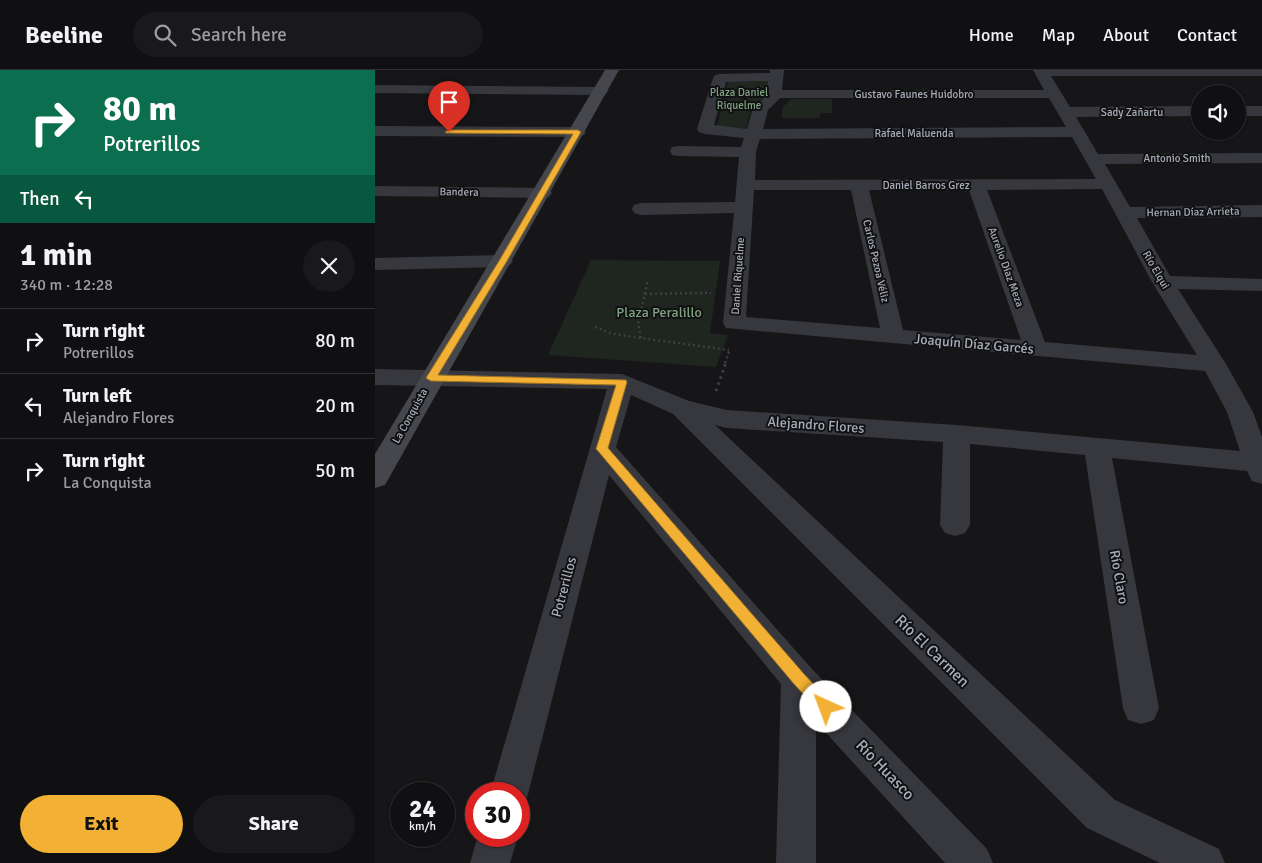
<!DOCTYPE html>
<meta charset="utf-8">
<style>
:root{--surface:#101012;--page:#19191b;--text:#f1f3f6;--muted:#9c9d9f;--line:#303032;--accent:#f2b134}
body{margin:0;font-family:Signika,sans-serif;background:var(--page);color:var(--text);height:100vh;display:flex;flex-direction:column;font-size:19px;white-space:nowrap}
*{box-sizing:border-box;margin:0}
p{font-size:16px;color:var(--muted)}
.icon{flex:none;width:28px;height:28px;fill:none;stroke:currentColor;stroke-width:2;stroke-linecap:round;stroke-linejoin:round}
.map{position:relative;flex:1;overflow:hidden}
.sheet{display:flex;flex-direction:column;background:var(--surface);width:375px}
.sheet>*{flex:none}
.guide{background:#0b6e4f;color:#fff;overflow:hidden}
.controls{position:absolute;left:816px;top:15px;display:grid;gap:10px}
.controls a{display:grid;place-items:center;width:55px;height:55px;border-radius:50%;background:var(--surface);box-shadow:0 1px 4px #0004,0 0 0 1px var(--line);font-size:25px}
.speed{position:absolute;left:15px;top:712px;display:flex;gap:10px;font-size:25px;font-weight:700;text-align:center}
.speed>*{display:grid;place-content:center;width:65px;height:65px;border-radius:50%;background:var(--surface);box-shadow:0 1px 4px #0004,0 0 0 1px var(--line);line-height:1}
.speed small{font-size:12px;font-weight:400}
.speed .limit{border:8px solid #d22;background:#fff;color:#111}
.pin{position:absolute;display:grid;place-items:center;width:42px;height:42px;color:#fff;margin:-51px -21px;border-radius:50% 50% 50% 0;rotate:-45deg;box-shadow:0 0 5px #0007}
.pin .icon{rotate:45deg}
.me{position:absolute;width:55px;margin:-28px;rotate:317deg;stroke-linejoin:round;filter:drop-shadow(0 0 4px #0008)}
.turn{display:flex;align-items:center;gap:18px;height:105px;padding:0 20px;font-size:22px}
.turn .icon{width:65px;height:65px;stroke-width:2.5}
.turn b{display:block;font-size:35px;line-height:42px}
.then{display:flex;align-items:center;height:48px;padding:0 20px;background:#0003;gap:10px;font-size:19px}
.round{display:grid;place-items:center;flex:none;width:52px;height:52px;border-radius:26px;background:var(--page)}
.head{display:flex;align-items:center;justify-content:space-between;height:85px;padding:0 20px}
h1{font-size:30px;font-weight:700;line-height:38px}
.action{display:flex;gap:10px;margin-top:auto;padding:10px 20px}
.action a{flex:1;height:58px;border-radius:30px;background:var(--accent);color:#111;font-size:20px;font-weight:700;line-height:58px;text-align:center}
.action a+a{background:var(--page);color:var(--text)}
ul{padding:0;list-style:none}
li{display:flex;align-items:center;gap:15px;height:65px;padding:0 20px;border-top:1px solid var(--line)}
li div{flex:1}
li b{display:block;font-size:19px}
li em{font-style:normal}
header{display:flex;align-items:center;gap:30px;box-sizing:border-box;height:70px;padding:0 25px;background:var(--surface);border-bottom:1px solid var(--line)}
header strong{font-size:24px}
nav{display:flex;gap:28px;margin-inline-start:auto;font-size:18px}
.search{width:350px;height:45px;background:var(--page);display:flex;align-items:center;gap:12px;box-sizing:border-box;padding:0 18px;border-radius:28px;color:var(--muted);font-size:19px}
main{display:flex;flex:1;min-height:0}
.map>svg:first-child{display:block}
</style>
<header>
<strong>Beeline</strong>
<div class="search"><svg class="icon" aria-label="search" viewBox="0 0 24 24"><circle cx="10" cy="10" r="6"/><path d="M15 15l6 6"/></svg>Search here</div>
<nav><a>Home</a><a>Map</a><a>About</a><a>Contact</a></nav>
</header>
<main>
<section class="sheet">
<div class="guide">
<div class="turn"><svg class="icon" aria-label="right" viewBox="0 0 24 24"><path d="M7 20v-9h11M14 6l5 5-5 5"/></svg><div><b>80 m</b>Potrerillos</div></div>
<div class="then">Then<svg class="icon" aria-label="left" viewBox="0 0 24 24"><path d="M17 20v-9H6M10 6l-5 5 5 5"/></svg></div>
</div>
<div class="head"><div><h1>1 min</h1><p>340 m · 12:28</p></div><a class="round"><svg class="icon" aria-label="close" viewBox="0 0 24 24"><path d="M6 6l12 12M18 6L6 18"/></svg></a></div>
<ul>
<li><svg class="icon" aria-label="right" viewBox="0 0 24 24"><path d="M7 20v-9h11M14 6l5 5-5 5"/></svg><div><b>Turn right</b><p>Potrerillos</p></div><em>80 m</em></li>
<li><svg class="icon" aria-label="left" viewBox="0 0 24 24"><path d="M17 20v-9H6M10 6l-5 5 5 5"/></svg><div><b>Turn left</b><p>Alejandro Flores</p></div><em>20 m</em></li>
<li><svg class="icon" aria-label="right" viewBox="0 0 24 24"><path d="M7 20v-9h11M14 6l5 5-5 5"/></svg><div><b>Turn right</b><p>La Conquista</p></div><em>50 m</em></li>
</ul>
<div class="action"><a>Exit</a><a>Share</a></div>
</section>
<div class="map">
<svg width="887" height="793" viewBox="0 0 887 793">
<rect width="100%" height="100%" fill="#161618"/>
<path fill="#1e261f" d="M 394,11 L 394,26 L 377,34 L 371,59 L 342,56 L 353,12 Z
M 416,29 L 457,29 L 457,43 L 445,43 L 445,48 L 407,48 L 407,38 Z
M 216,190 L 345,191 L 335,263 L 353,265 L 341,297 L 173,285 Z"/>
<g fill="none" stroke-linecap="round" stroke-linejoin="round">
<path stroke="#3d3f44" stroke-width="2.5" stroke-dasharray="2 3" stroke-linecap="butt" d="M 270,224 L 336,223
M 220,257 L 235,263 L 251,266 L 354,280
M 266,268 L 263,254 L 273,209
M 350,293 L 355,279"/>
<path stroke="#3d3f44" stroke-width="3" stroke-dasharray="2.5 4" stroke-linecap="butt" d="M 341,321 L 351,292"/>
<path fill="#37383d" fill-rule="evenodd" d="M 395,0 L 409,0 L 407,20 L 669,20 L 658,0 L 887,0 L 887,6 L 676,6 L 695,37 L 825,36 L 825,46 L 701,47 L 723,84 L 887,83 L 887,93 L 730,94 L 755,137 L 887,135 L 887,147 L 762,148 L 795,206 L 887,209 L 887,221 L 803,219 L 851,294 L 878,342 L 887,367 L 887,414 L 877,411 L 872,401 L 737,388 L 784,638 L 779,650 L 766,654 L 753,650 L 748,638 L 710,385 L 595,374 L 595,455 L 590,463 L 580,466 L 570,463 L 565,455 L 568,372 L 352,358 L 340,355 L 740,730 L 844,779 L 850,793 L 785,793 L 712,758 L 298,344 L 256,325 L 241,377 L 436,598 L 612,779 L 618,793 L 570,793 L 441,652 L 441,793 L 401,793 L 406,614 L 234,405 L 153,724 L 148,738 L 144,739 L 144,724 L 115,724 L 232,319 L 0,315 L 0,299 L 247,304 L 314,331 L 352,340 L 582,355 L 865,381 L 852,342 L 830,301 L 351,258 L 348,253 L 359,143 L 266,145 L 259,143 L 257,139 L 259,135 L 266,133 L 360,132 L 364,87 L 303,86 L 297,85 L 295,81 L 297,77 L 303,76 L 366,77 L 369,68 L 330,64 L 324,62 L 322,59 L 338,8 L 340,5 L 345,4 L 395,3 ZM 393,11 L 392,25 L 378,38 L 372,59 L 339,55 L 351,12 ZM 405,28 L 674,28 L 691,57 L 388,59 L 393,40 ZM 697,67 L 721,109 L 380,110 L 381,82 L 385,69 ZM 727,119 L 777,212 L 822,285 L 670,272 L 612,120 ZM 379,120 L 476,120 L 505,258 L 371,247 ZM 494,120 L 594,120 L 646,270 L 528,260 Z
M 0,15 L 226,17 L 231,18 L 233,21 L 231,24 L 226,25 L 0,23 Z
M 862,36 L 887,36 L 887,46 L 862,46 Z
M 0,56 L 203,57 L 209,59 L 211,62 L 209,65 L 203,67 L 0,66 Z
M 0,116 L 168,118 L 174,119 L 177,123 L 174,127 L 168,128 L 0,126 Z
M 128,185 L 135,187 L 138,191 L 135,195 L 128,197 L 0,200 L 0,188 Z
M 103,766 L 143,766 L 135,793 L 95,793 Z"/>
<path fill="#45474d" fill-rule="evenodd" d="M 230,0 L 244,0 L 10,415 L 0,418 L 0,384 Z"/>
</g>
<path fill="#f2b134" stroke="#9d7322" d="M 74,60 L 203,60 L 206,62 L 132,191 L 63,305 L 251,310 L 252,312 L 233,378 L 429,604 L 456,633 L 458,637 L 456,642 L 451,644 L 445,642 L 419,614 L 223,381 L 221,379 L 241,315 L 56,311 L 51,308 L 124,191 L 198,64 L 71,63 L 70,62 Z"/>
<g text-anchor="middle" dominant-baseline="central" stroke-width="4" stroke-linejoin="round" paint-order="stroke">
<g font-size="11" fill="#7fa381" stroke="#111113">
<text x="364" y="22">Plaza Daniel<tspan x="364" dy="13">Riquelme</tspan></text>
</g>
<g font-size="11" fill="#a8adb8" stroke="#111113">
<text x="539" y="24">Gustavo Faunes Huidobro</text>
<text x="757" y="42">Sady Zañartu</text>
<text x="539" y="63">Rafael Maluenda</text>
<text x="802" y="88">Antonio Smith</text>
<text x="551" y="115">Daniel Barros Grez</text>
<text transform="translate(84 122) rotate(1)">Bandera</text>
<text transform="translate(818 142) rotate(-1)">Hernan Díaz Arrieta</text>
<text transform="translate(501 191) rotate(77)">Carlos Pezoa Véliz</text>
<text transform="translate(631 197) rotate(70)">Aurelio Díaz Meza</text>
<text transform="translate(781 200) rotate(60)">Río Elqui</text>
<text transform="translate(363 206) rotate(-86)">Daniel Riquelme</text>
<text transform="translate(35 346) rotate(-61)">La Conquista</text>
</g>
<g font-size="14" fill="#7fa381" stroke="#111113">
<text x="284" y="242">Plaza Peralillo</text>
</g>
<g font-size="14" fill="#a8adb8" stroke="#111113">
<text transform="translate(599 274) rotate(5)">Joaquín Díaz Garcés</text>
<text transform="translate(441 355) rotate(4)">Alejandro Flores</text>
<text transform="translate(744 507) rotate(80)">Río Claro</text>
<text transform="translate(189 517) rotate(-75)">Potrerillos</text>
</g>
<g font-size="16" fill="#a8adb8" stroke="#111113">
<text transform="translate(557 581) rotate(44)">Río El Carmen</text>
<text transform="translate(510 700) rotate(46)">Río Huasco</text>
</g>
</g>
</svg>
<div class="controls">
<a><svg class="icon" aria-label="sound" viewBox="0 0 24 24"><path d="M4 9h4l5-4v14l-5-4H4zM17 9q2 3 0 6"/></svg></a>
</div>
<div class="speed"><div>24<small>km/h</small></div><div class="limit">30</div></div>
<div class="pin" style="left:74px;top:62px;background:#d93025"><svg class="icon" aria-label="arrive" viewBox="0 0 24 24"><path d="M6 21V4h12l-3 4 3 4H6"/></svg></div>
<svg class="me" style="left:451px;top:637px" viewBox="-20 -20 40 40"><circle r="19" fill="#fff"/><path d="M0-13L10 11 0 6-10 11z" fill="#f2b134"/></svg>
</div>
</main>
